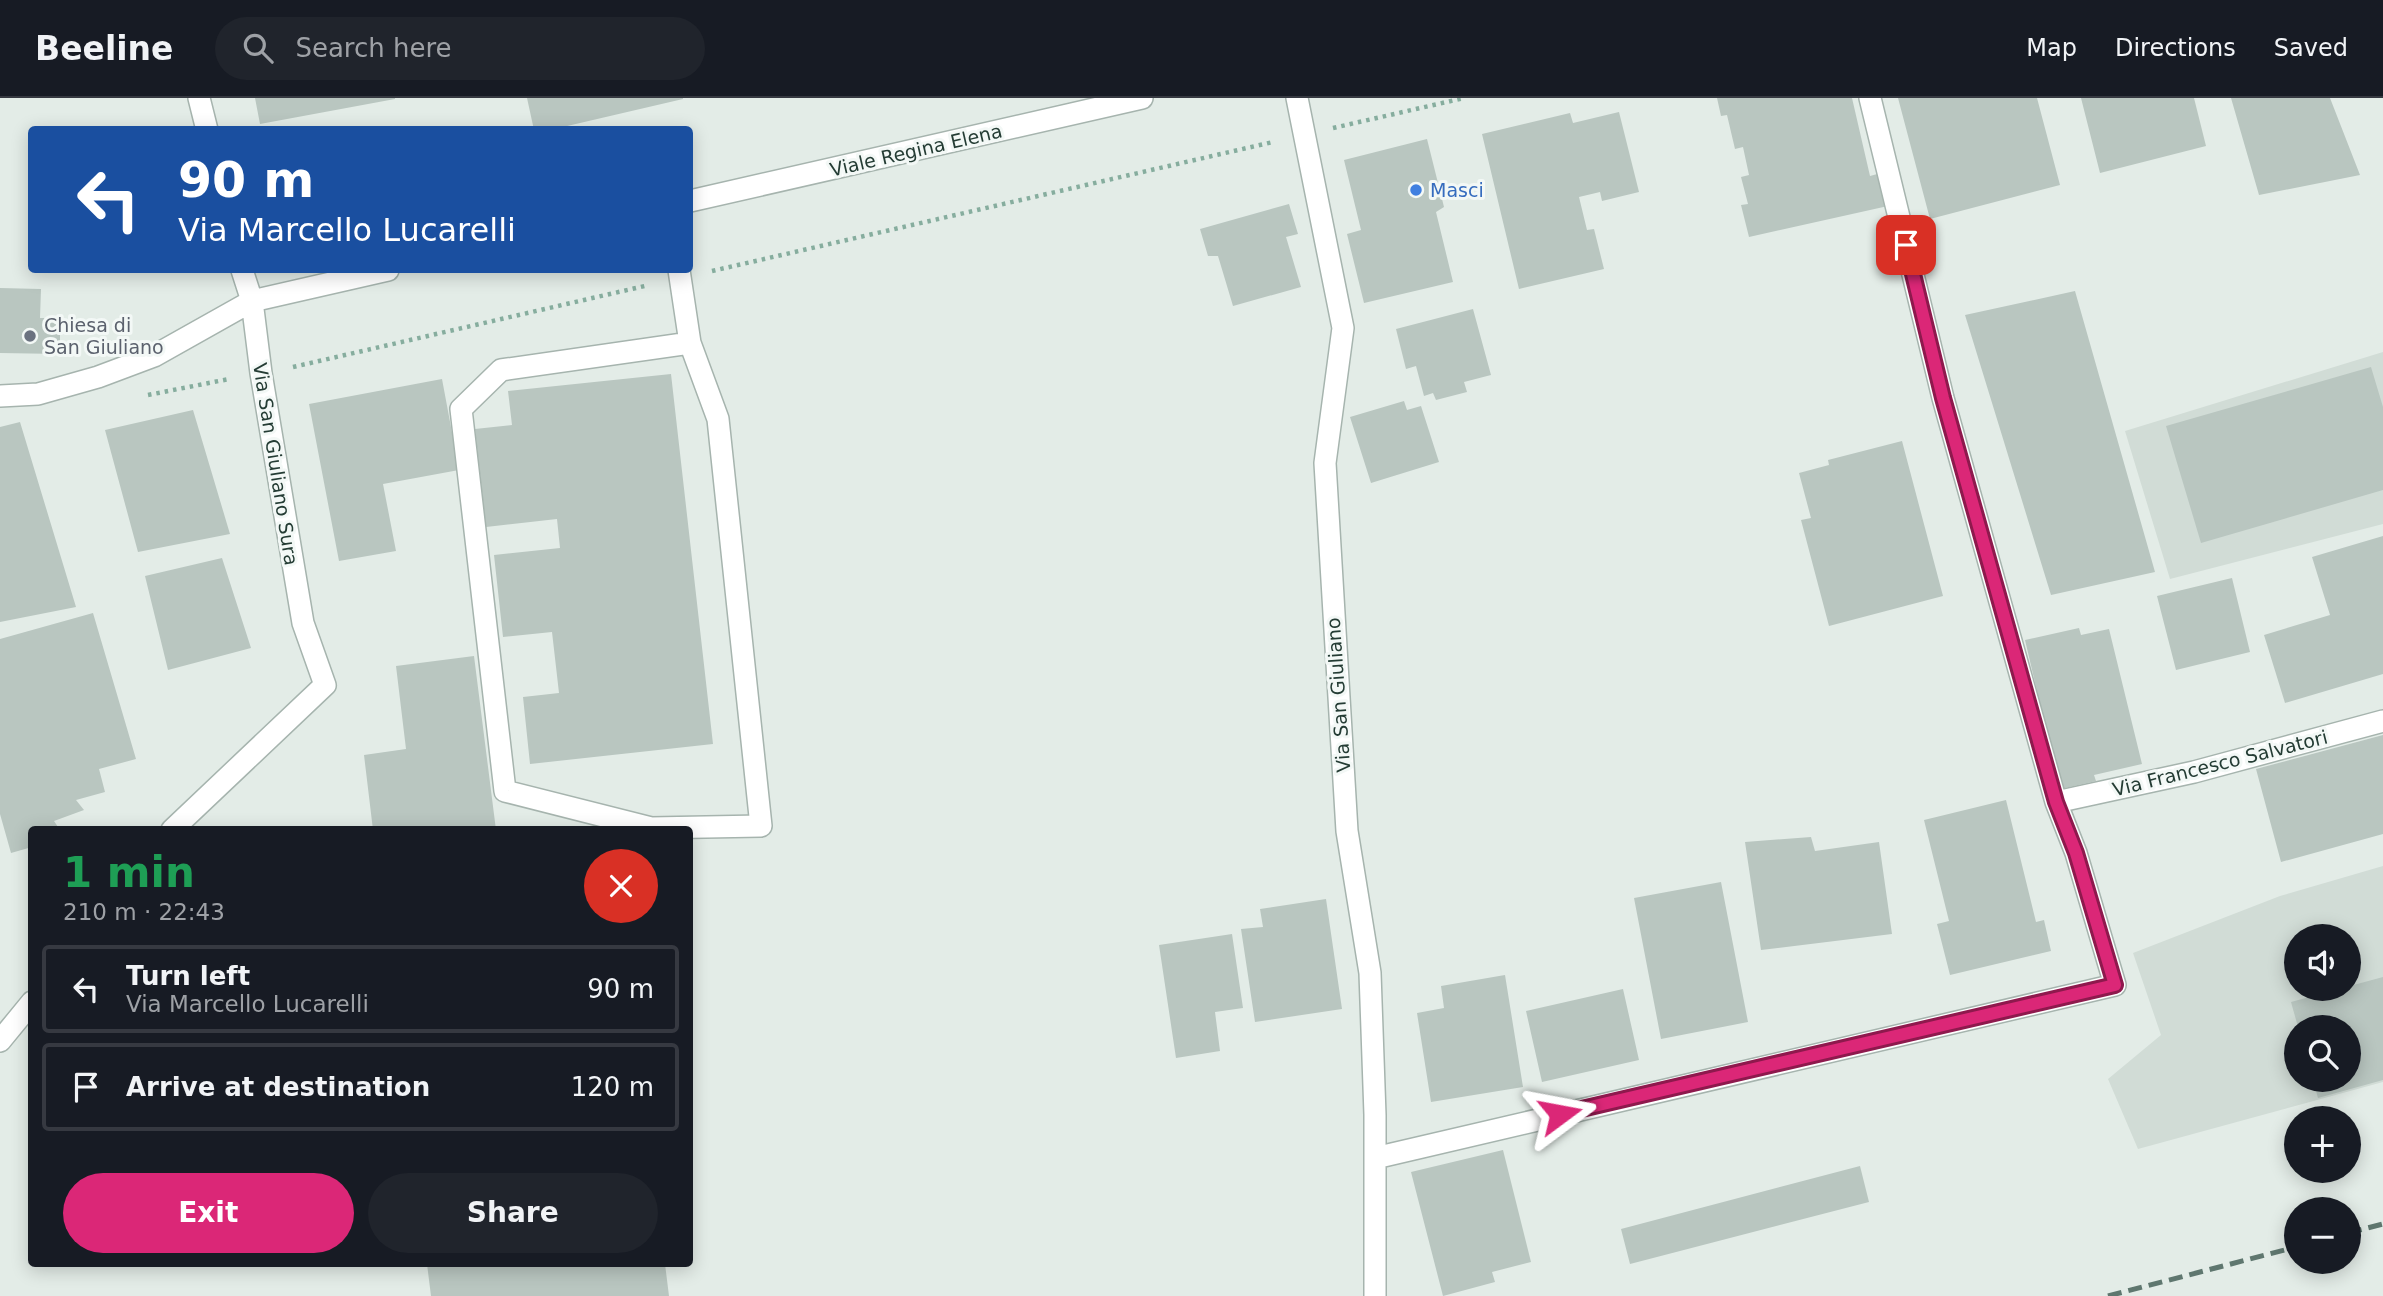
<!DOCTYPE html>
<meta charset="utf-8">
<style>
:root{--surface:#171b24;--page:#20242c;--text:#f1f3f6;--muted:#9ea1a6;--line:#363941;--accent:#db2777}
body{margin:0;font-family:"DejaVu Sans",sans-serif;background:var(--page);color:var(--text);height:100vh;display:flex;flex-direction:column;font-size:26px;white-space:nowrap}
*{box-sizing:border-box;margin:0}
p{font-size:23px;color:var(--muted)}
.icon{flex:none;width:38px;height:38px;fill:none;stroke:currentColor;stroke-width:2;stroke-linecap:round;stroke-linejoin:round}
.map{position:relative;flex:1;overflow:hidden}
.sheet{position:absolute;left:28px;top:728px;width:665px;height:441px;display:flex;flex-direction:column;background:var(--surface);border-radius:7px;box-shadow:0 4px 18px #0003}
.sheet>*{flex:none}
.banner{position:absolute;left:28px;top:28px;width:665px;height:147px;border-radius:7px;box-shadow:0 4px 18px #0003;background:#1a4fa0;color:#fff;overflow:hidden}
.tools{position:absolute;left:2284px;top:826px;display:grid;gap:14px}
.tools a{display:grid;place-items:center;width:77px;height:77px;border-radius:50%;background:var(--surface);box-shadow:0 4px 18px #0003;font-size:35px}
.pin{position:absolute;display:grid;place-items:center;width:60px;height:60px;color:#fff;margin:-30px;border-radius:14px;box-shadow:0 4px 10px #0006}
.me{position:absolute;width:77px;margin:-38px;rotate:77deg;stroke-linejoin:round;filter:drop-shadow(0 0 5px #0008)}
.turn{display:flex;align-items:center;gap:24px;height:147px;padding:0 35px;font-size:32px}
.turn .icon{width:91px;height:91px;stroke-width:2.5}
.turn b{display:block;font-size:49px;line-height:60px}
.round{display:grid;place-items:center;flex:none;width:74px;height:74px;border-radius:37px;background:var(--page)}
.headline{display:flex;align-items:center;justify-content:space-between;height:119px;padding:0 35px}
h1{font-size:42px;font-weight:800;line-height:52px;color:#1e9e55}
.button{display:flex;gap:14px;margin-top:auto;padding:14px 35px}
.button a{flex:1;height:80px;border-radius:42px;background:var(--accent);color:#fff;font-size:28px;font-weight:800;line-height:80px;text-align:center}
.button a+a{background:var(--page);color:var(--text)}
ul{padding:0;list-style:none}
li{display:flex;align-items:center;gap:21px;height:88px;margin:0 14px 10px;padding:0 21px;border:4px solid var(--line);border-radius:7px}
li div{flex:1}
li b{display:block;font-size:26px}
li em{font-style:normal}
header{display:flex;align-items:center;gap:42px;box-sizing:border-box;height:98px;padding:0 35px;background:var(--surface);border-bottom:2px solid var(--line)}
header strong{font-size:33px}
nav{display:flex;gap:38px;margin-inline-start:auto;font-size:24px}
.search{width:490px;height:63px;background:var(--page);display:flex;align-items:center;gap:18px;box-sizing:border-box;padding:0 24px;border-radius:38px;color:var(--muted);font-size:26px}
.map>svg:first-child{display:block}
</style>
<header>
<strong>Beeline</strong>
<div class="search"><svg class="icon" aria-label="search" viewBox="0 0 24 24"><circle cx="10" cy="10" r="6"/><path d="M15 15l6 6"/></svg>Search here</div>
<nav><a>Map</a><a>Directions</a><a>Saved</a></nav>
</header>
<div class="map">
<svg width="2383" height="1198" viewBox="0 0 2383 1198">
<rect width="100%" height="100%" fill="#e3ece7"/>
<path fill="#d1dcd6" fill-rule="evenodd" d="M 2383,254 L 2383,426 L 2170,481 L 2125,333 Z
M 2383,768 L 2383,984 L 2138,1051 L 2108,981 L 2161,937 L 2133,855 L 2280,798 ZM 2296,838 L 2348,838 L 2348,891 L 2296,891 ZM 2296,929 L 2348,929 L 2348,982 L 2296,982 Z"/>
<path fill="#b9c6c0" d="M 255,0 L 395,0 L 395,1 L 260,26 Z
M 527,0 L 683,0 L 683,1 L 550,32 L 534,32 Z
M 1717,0 L 1852,0 L 1870,78 L 1881,75 L 1888,108 L 1749,139 L 1741,107 L 1748,106 L 1741,79 L 1749,77 L 1743,49 L 1735,51 L 1727,17 L 1721,18 Z
M 1898,0 L 2037,0 L 2060,87 L 1930,121 Z
M 2081,0 L 2194,0 L 2206,48 L 2100,75 Z
M 2231,0 L 2330,0 L 2360,77 L 2259,97 Z
M 1619,14 L 1639,94 L 1602,103 L 1600,94 L 1579,99 L 1587,132 L 1594,131 L 1604,171 L 1519,191 L 1482,36 L 1570,15 L 1573,25 Z
M 1427,41 L 1444,109 L 1436,114 L 1453,184 L 1364,205 L 1347,136 L 1361,132 L 1344,62 Z
M 1289,106 L 1298,136 L 1286,139 L 1301,189 L 1233,208 L 1218,158 L 1208,158 L 1200,131 Z
M 0,190 L 41,191 L 40,220 L 60,220 L 60,256 L 0,255 Z
M 2075,193 L 2155,474 L 2051,497 L 1965,217 Z
M 1473,211 L 1491,277 L 1464,284 L 1467,294 L 1436,302 L 1433,295 L 1424,298 L 1416,268 L 1406,271 L 1396,231 Z
M 2371,269 L 2383,309 L 2383,392 L 2201,445 L 2166,328 Z
M 671,276 L 713,646 L 530,666 L 523,599 L 559,595 L 552,534 L 503,539 L 494,457 L 560,450 L 557,421 L 486,429 L 475,331 L 512,327 L 508,293 Z
M 442,281 L 459,372 L 383,386 L 396,453 L 339,463 L 309,306 Z
M 1404,303 L 1407,312 L 1421,308 L 1439,364 L 1371,385 L 1350,319 Z
M 193,312 L 230,436 L 138,454 L 105,332 Z
M 20,324 L 76,509 L 0,524 L 0,329 Z
M 1902,343 L 1943,498 L 1829,528 L 1801,422 L 1811,420 L 1799,375 L 1829,367 L 1828,362 Z
M 2383,438 L 2383,576 L 2285,605 L 2264,537 L 2330,517 L 2312,459 Z
M 222,460 L 251,550 L 168,572 L 145,478 Z
M 2232,480 L 2250,554 L 2176,572 L 2157,498 Z
M 93,515 L 136,661 L 99,671 L 105,694 L 76,702 L 84,712 L 54,723 L 60,732 L 32,732 L 32,749 L 11,755 L 0,716 L 0,541 Z
M 2079,530 L 2081,537 L 2109,531 L 2142,666 L 2094,677 L 2096,683 L 2060,691 L 2025,542 Z
M 474,558 L 496,732 L 373,732 L 364,657 L 406,651 L 396,568 Z
M 2383,637 L 2383,736 L 2281,764 L 2256,671 Z
M 2006,702 L 2036,824 L 2044,822 L 2051,853 L 1950,877 L 1937,826 L 1949,823 L 1924,722 Z
M 1811,739 L 1815,753 L 1879,744 L 1892,836 L 1761,852 L 1745,744 Z
M 1721,784 L 1748,924 L 1661,941 L 1634,800 Z
M 1326,801 L 1342,911 L 1255,924 L 1241,831 L 1263,829 L 1260,811 Z
M 1232,836 L 1243,910 L 1215,914 L 1220,953 L 1176,960 L 1159,847 Z
M 1505,877 L 1523,989 L 1431,1004 L 1417,915 L 1444,910 L 1441,888 Z
M 2383,879 L 2383,982 L 2318,1000 L 2313,982 L 2348,982 L 2348,929 L 2298,929 L 2291,904 Z
M 1623,891 L 1639,962 L 1542,984 L 1526,913 Z
M 1503,1052 L 1531,1164 L 1492,1174 L 1495,1184 L 1443,1198 L 1411,1074 Z
M 1860,1068 L 1869,1104 L 1630,1166 L 1621,1131 Z
M 427,1166 L 665,1166 L 669,1198 L 431,1198 Z"/>
<g fill="none" stroke-linecap="round" stroke-linejoin="round">
<defs>
<path id="service" d="M 679,172 L 690,245 L 501,272 L 461,311 L 505,693 L 651,730 L 761,728 L 718,321 L 690,245"/>
<path id="minor" d="M 199,0 L 207,32
M 1297,0 L 1343,230 L 1325,365 L 1347,733 L 1370,875 L 1375,1017 L 1375,1198
M 690,103 L 1142,0
M 0,298 L 38,296 L 98,279 L 154,258 L 252,203 L 388,172
M 2056,704 L 2194,674 L 2383,623
M 172,732 L 325,587 L 303,525 L 261,275 L 252,203 L 242,172
M 0,943 L 32,904
M 1375,1060 L 2115,887 L 2076,755 L 2056,704 L 1943,300 L 1870,0"/>
</defs>
<use href="#service" stroke="#a6b4ae" stroke-width="24"/>
<use href="#minor" stroke="#a6b4ae" stroke-width="24"/>
<path stroke="#86ad9e" stroke-width="4.5" stroke-dasharray="3.5 5" stroke-linecap="butt" d="M 1333,30 L 1464,0
M 712,173 L 1273,44
M 293,269 L 649,187
M 148,297 L 229,281"/>
<use href="#service" stroke="#fff" stroke-width="21"/>
<use href="#minor" stroke="#fff" stroke-width="21"/>
<path stroke="#5f776f" stroke-width="5" stroke-dasharray="14 7" stroke-linecap="butt" d="M 2348,1135 L 2383,1126
M 2108,1198 L 2296,1149"/>
</g>
<g fill="none" stroke-linecap="round" stroke-linejoin="round">
<defs>
<path id="route" d="M 1560,1016 L 2115,887 L 2076,755 L 2056,704 L 1943,300 L 1906,147"/>
</defs>
<use href="#route" stroke="#8e194d" stroke-width="18"/>
<use href="#route" stroke="#db2777" stroke-width="12"/>
</g>
<circle fill="#3f7fe0" stroke="#f3f8f6" stroke-width="2.5" cx="1416" cy="92" r="7"/>
<circle fill="#6b7280" stroke="#f3f8f6" stroke-width="2.5" cx="30" cy="238" r="7"/>
<g text-anchor="middle" dominant-baseline="central" stroke-width="6" stroke-linejoin="round" paint-order="stroke">
<g font-size="19" fill="#243c34" stroke="#f3f8f6">
<text transform="translate(916 52) rotate(-13)">Viale Regina Elena</text>
<text transform="translate(276 366) rotate(81)">Via San Giuliano Sura</text>
<text transform="translate(1338 597) rotate(-94)">Via San Giuliano</text>
<text transform="translate(2220 665) rotate(-14)">Via Francesco Salvatori</text>
</g>
<g font-size="19" fill="#366cbe" stroke="#f3f8f6" text-anchor="start">
<text x="1430" y="92">Masci</text>
</g>
<g font-size="19" fill="#5b616d" stroke="#f3f8f6" text-anchor="start">
<text x="44" y="227">Chiesa di<tspan x="44" dy="22">San Giuliano</tspan></text>
</g>
</g>
</svg>
<div class="tools">
<a><svg class="icon" aria-label="sound" viewBox="0 0 24 24"><path d="M4 9h4l5-4v14l-5-4H4zM17 9q2 3 0 6"/></svg></a>
<a><svg class="icon" aria-label="search" viewBox="0 0 24 24"><circle cx="10" cy="10" r="6"/><path d="M15 15l6 6"/></svg></a>
<a>+</a>
<a>−</a>
</div>
<div class="pin" style="left:1906px;top:147px;background:#d93025"><svg class="icon" aria-label="arrive" viewBox="0 0 24 24"><path d="M6 21V4h12l-3 4 3 4H6"/></svg></div>
<svg class="me" style="left:1560px;top:1016px" viewBox="-20 -20 40 40"><path d="M0-17L14 15 0 8-14 15z" fill="#db2777" stroke="#fff" stroke-width="4"/></svg>
<div class="banner">
<div class="turn"><svg class="icon" aria-label="left" viewBox="0 0 24 24"><path d="M17 20v-9H6M10 6l-5 5 5 5"/></svg><div><b>90 m</b>Via Marcello Lucarelli</div></div>
</div>
<section class="sheet">
<div class="headline"><div><h1>1 min</h1><p>210 m · 22:43</p></div><a class="round" style="background:#d93025;color:#fff"><svg class="icon" aria-label="close" viewBox="0 0 24 24"><path d="M6 6l12 12M18 6L6 18"/></svg></a></div>
<ul>
<li><svg class="icon" aria-label="left" viewBox="0 0 24 24"><path d="M17 20v-9H6M10 6l-5 5 5 5"/></svg><div><b>Turn left</b><p>Via Marcello Lucarelli</p></div><em>90 m</em></li>
<li><svg class="icon" aria-label="arrive" viewBox="0 0 24 24"><path d="M6 21V4h12l-3 4 3 4H6"/></svg><div><b>Arrive at destination</b></div><em>120 m</em></li>
</ul>
<div class="button"><a>Exit</a><a>Share</a></div>
</section>
</div>
